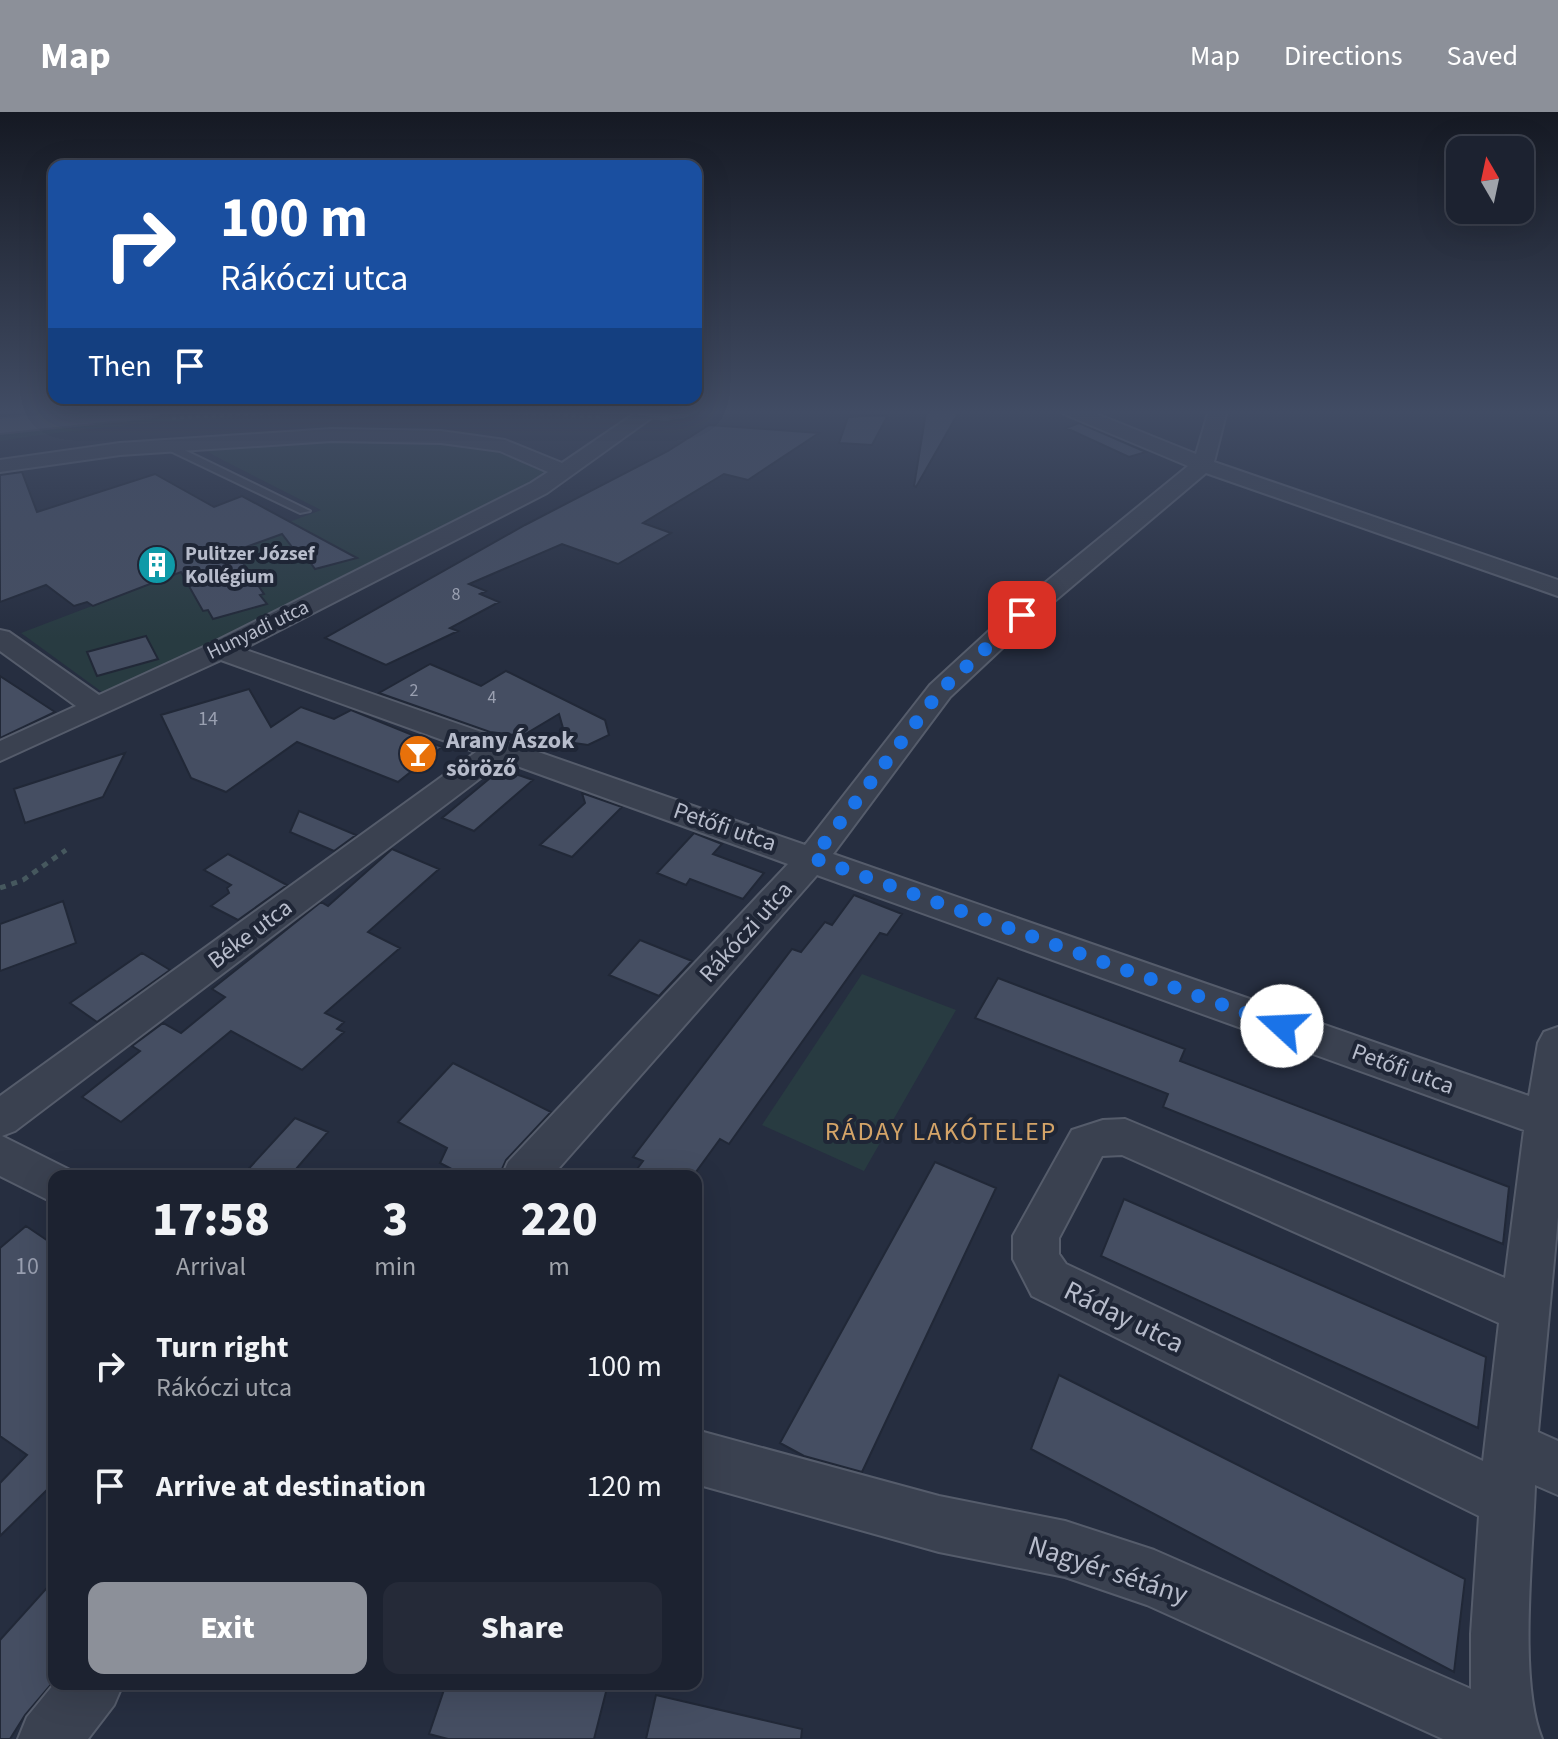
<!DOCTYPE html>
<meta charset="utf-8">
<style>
:root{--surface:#1c2230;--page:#252a38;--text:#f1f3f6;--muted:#a0a4ab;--line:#3a3f4c;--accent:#8c9099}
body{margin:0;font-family:"Source Sans 3",sans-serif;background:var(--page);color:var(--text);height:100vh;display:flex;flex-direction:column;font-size:30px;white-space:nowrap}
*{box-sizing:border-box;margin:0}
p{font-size:26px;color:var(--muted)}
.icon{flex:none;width:44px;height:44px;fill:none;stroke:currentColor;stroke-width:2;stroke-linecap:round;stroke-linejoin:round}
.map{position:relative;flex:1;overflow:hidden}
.details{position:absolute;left:48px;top:1058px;width:654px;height:520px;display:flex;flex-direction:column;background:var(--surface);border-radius:16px;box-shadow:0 8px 32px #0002,0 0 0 2px var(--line)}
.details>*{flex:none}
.hud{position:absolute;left:48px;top:48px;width:654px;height:244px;border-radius:16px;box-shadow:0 8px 32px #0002,0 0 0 2px var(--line);background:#1a4fa0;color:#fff;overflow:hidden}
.needle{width:52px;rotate:351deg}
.buttons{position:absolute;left:1446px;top:24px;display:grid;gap:16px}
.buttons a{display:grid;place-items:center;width:88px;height:88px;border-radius:16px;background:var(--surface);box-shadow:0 8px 32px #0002,0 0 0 2px var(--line);font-size:40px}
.pin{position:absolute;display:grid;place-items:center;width:68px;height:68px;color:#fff;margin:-34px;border-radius:16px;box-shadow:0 4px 12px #0006}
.me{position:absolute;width:88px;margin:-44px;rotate:290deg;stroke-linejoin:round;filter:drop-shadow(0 0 6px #0008)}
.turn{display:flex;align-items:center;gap:28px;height:168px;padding:0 40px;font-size:36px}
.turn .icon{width:104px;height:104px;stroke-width:2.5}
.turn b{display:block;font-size:56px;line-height:68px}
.then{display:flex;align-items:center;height:76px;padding:0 40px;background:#0003;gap:16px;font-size:30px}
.eta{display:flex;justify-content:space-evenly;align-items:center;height:136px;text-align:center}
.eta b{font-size:48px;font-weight:800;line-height:56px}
.primary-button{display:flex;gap:16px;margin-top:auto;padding:16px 40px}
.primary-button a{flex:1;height:92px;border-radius:16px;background:var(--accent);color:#fff;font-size:32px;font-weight:800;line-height:92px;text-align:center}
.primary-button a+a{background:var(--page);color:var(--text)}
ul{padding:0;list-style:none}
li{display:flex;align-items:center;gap:24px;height:120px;padding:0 40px}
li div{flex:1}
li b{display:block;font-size:30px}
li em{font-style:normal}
header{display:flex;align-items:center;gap:48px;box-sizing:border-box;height:112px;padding:0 40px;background:var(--accent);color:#fff}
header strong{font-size:38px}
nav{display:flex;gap:44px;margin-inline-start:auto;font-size:28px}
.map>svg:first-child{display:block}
</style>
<header>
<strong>Map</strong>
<nav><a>Map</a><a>Directions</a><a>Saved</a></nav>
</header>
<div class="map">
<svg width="1558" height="1627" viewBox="0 0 1558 1627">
<rect width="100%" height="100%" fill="#262e40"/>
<path fill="#283b41" d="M 178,298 L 563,298 L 560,303 C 372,298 186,300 0,329 L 0,317 Z
M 329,326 L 436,328 L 496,338 L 547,361 L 211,534 L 102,580 L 21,521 L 239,438 L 233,431 L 321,398 L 213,343 L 207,339 L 209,335 Z
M 862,862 L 956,898 L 864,1059 L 762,1013 Z"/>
<path fill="#454e62" stroke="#212837" stroke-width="2" d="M 960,298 L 916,375 L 914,374 L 926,300 Z
M 888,303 L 872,333 L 839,331 L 848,305 Z
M 1079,311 L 1146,340 L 1129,345 L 1066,316 Z
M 709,313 L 819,321 L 748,368 L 724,362 L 643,411 L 671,421 L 618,452 L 562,432 L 469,472 L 486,479 L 480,482 L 499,490 L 450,516 L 458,519 L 386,553 L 325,526 L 525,413 L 668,339 Z
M 22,360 L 37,400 L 155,362 L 214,395 L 242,384 L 357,446 L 315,457 L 307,446 L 302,448 L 282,422 L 235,439 L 264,482 L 260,483 L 267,492 L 213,507 L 208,498 L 203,499 L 181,460 L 93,494 L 87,490 L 74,494 L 46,473 L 0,490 L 0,363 Z
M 146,524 L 158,547 L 97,564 L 87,540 Z
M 430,552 L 481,574 L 506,559 L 605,608 L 609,623 L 588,633 L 567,630 L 559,602 L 522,624 L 490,620 L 379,581 Z
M 0,564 L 55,600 L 0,626 Z
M 249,577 L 271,615 L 301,595 L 334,607 L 351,598 L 442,635 L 398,670 L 297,630 L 226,680 L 191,666 L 161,603 Z
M 125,641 L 103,685 L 25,711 L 14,677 Z
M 501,657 L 533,668 L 474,719 L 442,706 Z
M 582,681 L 622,695 L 572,745 L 540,733 L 585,691 Z
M 299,699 L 356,723 L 334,739 L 290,720 Z
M 694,721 L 722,732 L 713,742 L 764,761 L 743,787 L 690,767 L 686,773 L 657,761 Z
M 392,737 L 439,757 L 368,820 L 400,836 L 325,901 L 344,910 L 337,917 L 344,920 L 302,958 L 231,919 L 121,1010 L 82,985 L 140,939 L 132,934 L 163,911 L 181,921 L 225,885 L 212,877 L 321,790 L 328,794 Z
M 228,742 L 287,773 L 238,808 L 211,794 L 229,781 L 227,776 L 231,773 L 204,758 Z
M 854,783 L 902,802 L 887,823 L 880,821 L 729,1032 L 720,1027 L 693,1064 L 632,1064 L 643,1049 L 633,1045 L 792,837 L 801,840 L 825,810 L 832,813 Z
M 63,789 L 76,831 L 0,859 L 0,812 Z
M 640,828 L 692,849 L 659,884 L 609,863 Z
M 142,841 L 170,858 L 97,910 L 70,891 Z
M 998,866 L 1185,937 L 1180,949 L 1509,1075 L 1503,1132 L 1163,995 L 1168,982 L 975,906 Z
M 453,951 L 551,1000 L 506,1048 L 499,1064 L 465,1064 L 440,1051 L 447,1036 L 398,1010 Z
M 295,1006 L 328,1020 L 290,1064 L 242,1064 Z
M 935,1050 L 996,1076 L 862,1360 L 804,1344 L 780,1331 Z
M 1124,1087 L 1486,1245 L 1478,1316 L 1101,1144 Z
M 26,1114 L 54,1133 L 54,1371 L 0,1424 L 0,1371 L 27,1343 L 0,1324 L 0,1136 Z
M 1059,1263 L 1465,1467 L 1454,1560 L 1031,1337 Z
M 54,1468 L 54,1569 L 25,1603 L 10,1627 L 0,1627 L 0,1528 Z
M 446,1572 L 608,1572 L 594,1627 L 448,1627 L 429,1622 Z
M 656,1583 L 802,1617 L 801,1627 L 646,1627 Z"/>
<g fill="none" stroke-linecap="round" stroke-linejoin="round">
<defs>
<path id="service" d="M 164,332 L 172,332 L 310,399 L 300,401 L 164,336 Z"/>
<path id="minor" d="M 640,298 L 661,299 L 547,381 L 243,537 L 805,733 L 930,573 L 1013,497 L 1188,354 L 1064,302 L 1062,298 L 1087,298 L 1196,342 L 1209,298 L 1227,298 L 1214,350 L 1558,468 L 1558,484 L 1206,361 L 1031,509 L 950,585 L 833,742 L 1529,984 L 1538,931 L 1544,920 L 1558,915 L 1558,1105 L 1538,1320 L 1558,1329 L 1558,1383 L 1535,1373 C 1533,1440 1518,1568 1542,1627 L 1443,1627 L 1147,1493 L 1065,1465 L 939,1440 L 696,1372 L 696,1318 L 939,1384 L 1065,1409 L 1154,1438 L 1471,1577 L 1471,1522 L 1479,1404 L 1032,1184 L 1013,1147 L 1013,1124 L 1072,1018 L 1103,1008 L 1125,1007 L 1505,1166 L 1524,1018 L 817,763 L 552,1064 L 502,1064 L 508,1050 L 788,752 L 503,649 L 15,1019 L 2,1024 L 70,1058 L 72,1064 L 54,1064 L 54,1091 L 0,1064 L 0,984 L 476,640 L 221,548 L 0,649 L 0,629 L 76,594 L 0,539 L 0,518 L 9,520 L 99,583 L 210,532 L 531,371 L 548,360 L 500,339 L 441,331 L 332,329 L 120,343 L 0,360 L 0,348 L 120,331 L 332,317 L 441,319 L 505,328 L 562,351 ZM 1122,1043 L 1499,1211 L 1483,1349 L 1066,1152 L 1059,1142 L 1059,1126 L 1102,1044 Z
M 54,1572 L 123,1572 L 114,1593 L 88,1627 L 18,1627 L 27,1605 Z"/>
<path id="primary" d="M 85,298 L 162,298 L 158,303 L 150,305 L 0,321 L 0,307 Z
M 635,298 L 691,298 L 687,303 L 665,307 L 639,303 Z"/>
</defs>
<use href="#service" stroke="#555c6b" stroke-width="4"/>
<use href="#minor" stroke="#555c6b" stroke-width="4"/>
<use href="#primary" stroke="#444a59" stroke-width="4"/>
<path stroke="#46585e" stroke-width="3" stroke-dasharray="4 4" stroke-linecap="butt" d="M 436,298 L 603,305
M 172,306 L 333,298"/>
<path stroke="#46585e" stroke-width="5" stroke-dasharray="6 6" stroke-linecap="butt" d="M 0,776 L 23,768 L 66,738"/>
<use href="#service" fill="#3a4150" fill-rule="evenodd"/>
<use href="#minor" fill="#3a4150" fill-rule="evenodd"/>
<use href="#primary" fill="#585f70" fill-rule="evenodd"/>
</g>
<linearGradient id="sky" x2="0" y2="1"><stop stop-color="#151923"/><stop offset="0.57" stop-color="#414c64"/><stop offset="1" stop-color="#414c64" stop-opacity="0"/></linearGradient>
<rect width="1558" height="526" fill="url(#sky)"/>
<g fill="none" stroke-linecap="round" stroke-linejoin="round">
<path stroke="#1a73e8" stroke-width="14" stroke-dasharray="0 25.2" d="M 1022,503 L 940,579 L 813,746 L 1282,914"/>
</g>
<defs>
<symbol id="building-disc" viewBox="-11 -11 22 22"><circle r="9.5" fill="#0f9aa8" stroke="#1f2636"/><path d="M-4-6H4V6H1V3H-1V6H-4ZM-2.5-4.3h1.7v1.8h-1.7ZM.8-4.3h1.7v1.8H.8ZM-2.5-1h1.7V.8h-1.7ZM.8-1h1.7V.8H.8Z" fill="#fff"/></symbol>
<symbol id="bar-disc" viewBox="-11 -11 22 22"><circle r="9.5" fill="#e8710a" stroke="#1f2636"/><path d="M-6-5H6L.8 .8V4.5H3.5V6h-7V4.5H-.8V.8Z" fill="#fff"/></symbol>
</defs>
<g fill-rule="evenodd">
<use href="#building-disc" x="135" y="431" width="44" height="44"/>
<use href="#bar-disc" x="396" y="620" width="44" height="44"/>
</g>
<g text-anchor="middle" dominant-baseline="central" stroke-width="8" stroke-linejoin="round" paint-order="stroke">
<g font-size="18" fill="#9aa0b1">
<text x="456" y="482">8</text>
<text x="414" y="578">2</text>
<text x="492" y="585">4</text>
</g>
<g font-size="20" font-weight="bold" fill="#b7bccb" stroke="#1f2636" text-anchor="start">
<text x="185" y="442">Pulitzer József<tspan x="185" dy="23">Kollégium</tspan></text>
</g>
<g font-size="20" fill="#b7bccb" stroke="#1f2636">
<text transform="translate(258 518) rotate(-26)">Hunyadi utca</text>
</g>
<g font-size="20" fill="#9aa0b1">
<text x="208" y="607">14</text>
</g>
<g font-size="24" font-weight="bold" fill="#b7bccb" stroke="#1f2636" text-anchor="start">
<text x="446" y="628">Arany Ászok<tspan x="446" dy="28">söröző</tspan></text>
</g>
<g font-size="24" fill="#b7bccb" stroke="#1f2636">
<text transform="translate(725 715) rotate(19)">Petőfi utca</text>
<text transform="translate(746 820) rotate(-48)">Rákóczi utca</text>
<text transform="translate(250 822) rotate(-37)">Béke utca</text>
<text transform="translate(1403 957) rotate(20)">Petőfi utca</text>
</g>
<g font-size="24" fill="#9aa0b1">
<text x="27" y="1154">10</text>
</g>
<g font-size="26" letter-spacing="2" fill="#d4a468" stroke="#1f2636">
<text x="941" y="1019">RÁDAY LAKÓTELEP</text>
</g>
<g font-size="28" fill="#b7bccb" stroke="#1f2636">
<text transform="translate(1124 1205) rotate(26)">Ráday utca</text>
<text transform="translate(1108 1458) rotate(18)">Nagyér sétány</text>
</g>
</g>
</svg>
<div class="buttons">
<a><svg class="needle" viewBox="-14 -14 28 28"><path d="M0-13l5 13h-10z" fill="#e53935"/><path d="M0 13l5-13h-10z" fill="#a0a4ab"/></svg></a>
</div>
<div class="pin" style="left:1022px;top:503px;background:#d93025"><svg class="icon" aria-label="arrive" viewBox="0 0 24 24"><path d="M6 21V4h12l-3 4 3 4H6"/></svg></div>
<svg class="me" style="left:1282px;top:914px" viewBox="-20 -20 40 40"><circle r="19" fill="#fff"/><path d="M0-13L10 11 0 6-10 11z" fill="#1a73e8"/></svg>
<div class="hud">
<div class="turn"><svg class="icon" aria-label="right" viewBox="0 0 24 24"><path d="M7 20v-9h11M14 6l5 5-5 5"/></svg><div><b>100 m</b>Rákóczi utca</div></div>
<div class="then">Then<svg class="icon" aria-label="arrive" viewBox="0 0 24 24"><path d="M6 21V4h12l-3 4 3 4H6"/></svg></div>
</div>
<section class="details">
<div class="eta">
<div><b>17:58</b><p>Arrival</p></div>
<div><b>3</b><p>min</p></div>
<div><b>220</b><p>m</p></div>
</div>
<ul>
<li><svg class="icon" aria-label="right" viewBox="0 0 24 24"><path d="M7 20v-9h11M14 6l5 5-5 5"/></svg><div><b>Turn right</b><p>Rákóczi utca</p></div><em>100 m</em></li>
<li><svg class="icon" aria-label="arrive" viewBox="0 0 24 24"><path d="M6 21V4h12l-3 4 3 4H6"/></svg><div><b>Arrive at destination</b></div><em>120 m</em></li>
</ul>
<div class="primary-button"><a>Exit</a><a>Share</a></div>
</section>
</div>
